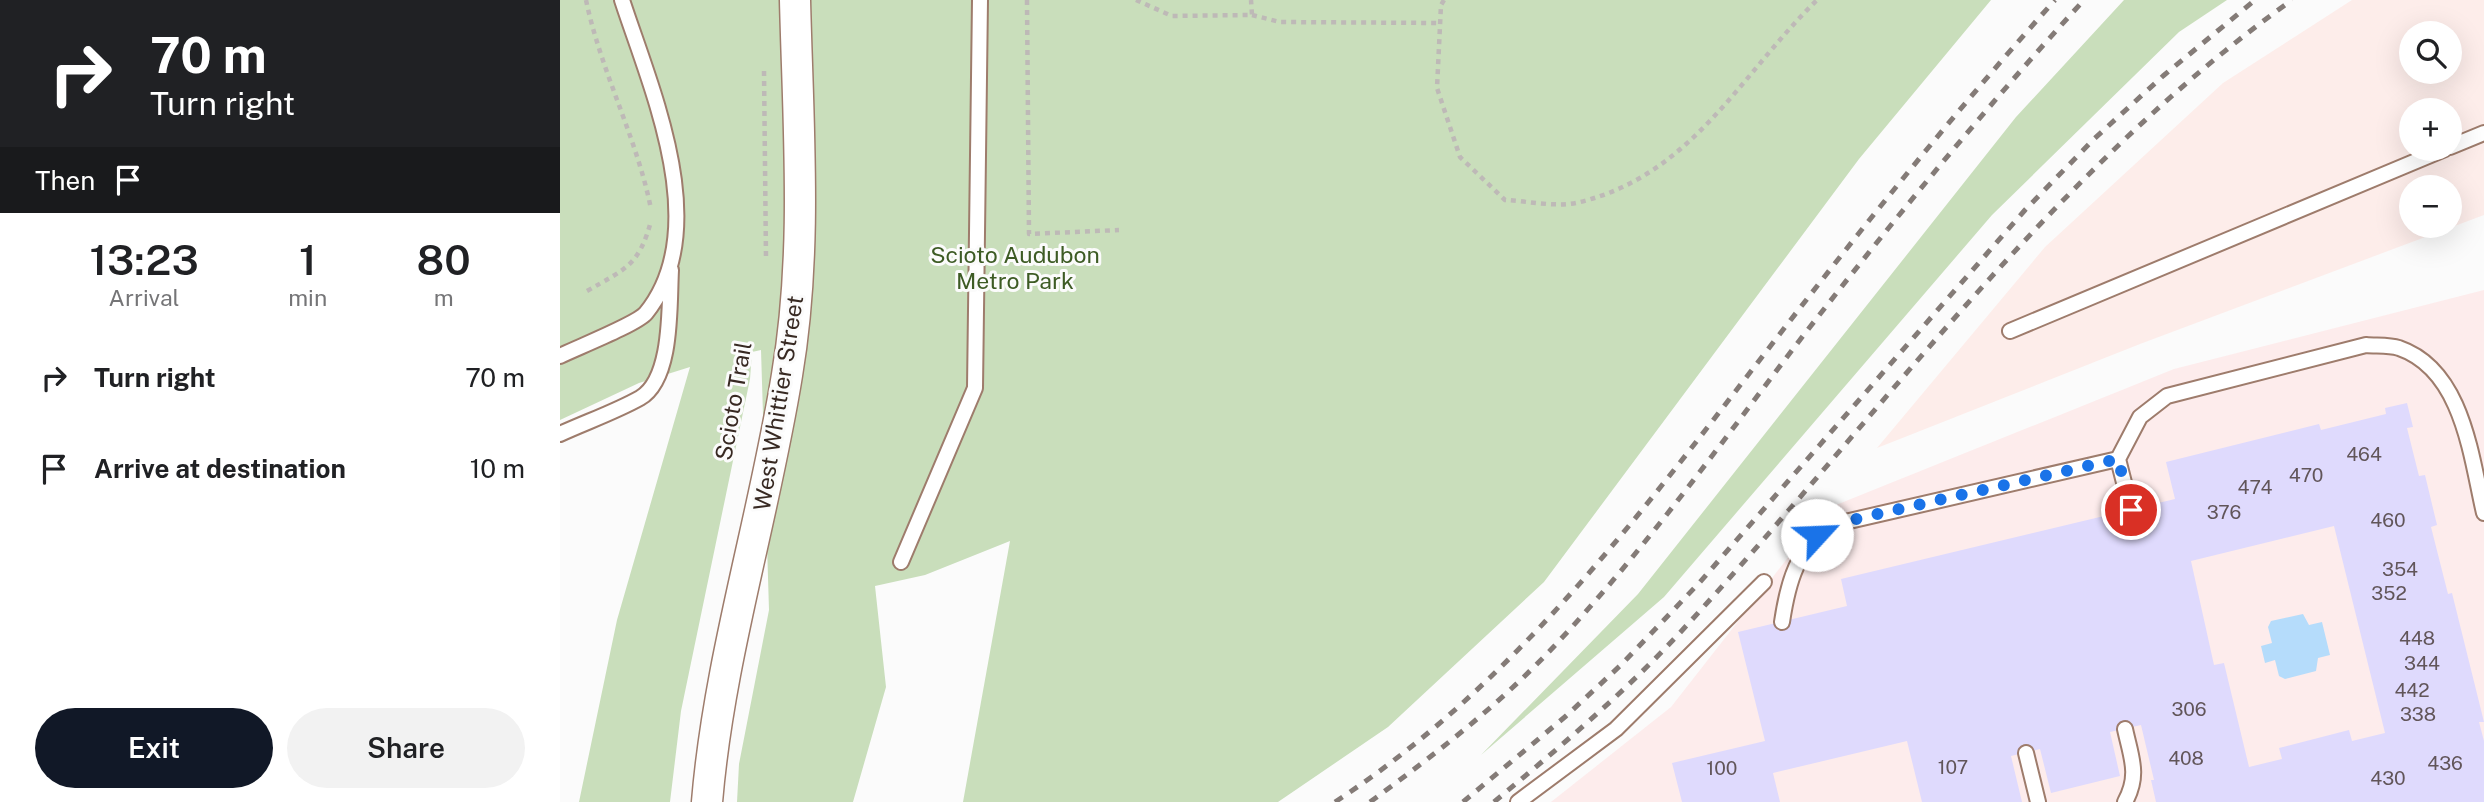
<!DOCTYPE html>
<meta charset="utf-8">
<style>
:root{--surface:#fff;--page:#f2f2f2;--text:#202124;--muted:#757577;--accent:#111827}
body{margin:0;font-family:"Public Sans",sans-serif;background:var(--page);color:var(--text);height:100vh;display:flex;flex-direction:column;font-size:26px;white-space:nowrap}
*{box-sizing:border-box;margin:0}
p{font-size:23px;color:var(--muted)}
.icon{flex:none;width:38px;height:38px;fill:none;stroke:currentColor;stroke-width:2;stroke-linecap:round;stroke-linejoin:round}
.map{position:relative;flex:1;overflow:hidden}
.panel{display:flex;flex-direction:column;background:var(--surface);width:560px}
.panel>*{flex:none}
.top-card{background:#202124;color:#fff;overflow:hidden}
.controls{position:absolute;left:1839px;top:21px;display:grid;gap:14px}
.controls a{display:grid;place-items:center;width:63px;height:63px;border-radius:50%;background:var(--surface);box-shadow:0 7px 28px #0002;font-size:35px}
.pin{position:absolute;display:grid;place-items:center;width:60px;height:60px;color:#fff;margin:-30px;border:4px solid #fff;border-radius:50%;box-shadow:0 2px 7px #0007}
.me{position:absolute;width:77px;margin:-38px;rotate:65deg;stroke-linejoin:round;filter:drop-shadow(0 0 5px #0008)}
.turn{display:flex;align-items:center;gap:24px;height:147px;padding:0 35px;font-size:32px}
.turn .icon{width:91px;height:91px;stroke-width:2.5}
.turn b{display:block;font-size:49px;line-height:60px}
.then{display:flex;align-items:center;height:66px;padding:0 35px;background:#0003;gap:14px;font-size:26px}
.eta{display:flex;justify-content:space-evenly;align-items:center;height:119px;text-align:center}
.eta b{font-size:42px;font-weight:600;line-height:49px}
.primary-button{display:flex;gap:14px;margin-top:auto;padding:14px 35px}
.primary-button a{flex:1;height:80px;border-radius:42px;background:var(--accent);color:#fff;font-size:28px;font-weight:600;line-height:80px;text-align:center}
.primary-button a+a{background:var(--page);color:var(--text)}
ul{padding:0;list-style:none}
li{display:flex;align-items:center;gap:21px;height:91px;padding:0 35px}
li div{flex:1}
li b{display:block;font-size:26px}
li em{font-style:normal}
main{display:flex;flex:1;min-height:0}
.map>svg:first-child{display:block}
</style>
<main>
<section class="panel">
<div class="top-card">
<div class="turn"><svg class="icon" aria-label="right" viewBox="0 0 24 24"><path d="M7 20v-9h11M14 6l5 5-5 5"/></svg><div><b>70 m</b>Turn right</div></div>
<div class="then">Then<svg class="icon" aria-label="arrive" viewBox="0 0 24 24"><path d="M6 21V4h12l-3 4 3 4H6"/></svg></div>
</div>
<div class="eta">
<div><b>13:23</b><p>Arrival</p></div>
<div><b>1</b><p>min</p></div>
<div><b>80</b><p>m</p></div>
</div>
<ul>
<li><svg class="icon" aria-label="right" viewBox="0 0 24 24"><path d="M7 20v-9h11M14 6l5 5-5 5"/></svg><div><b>Turn right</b></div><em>70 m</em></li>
<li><svg class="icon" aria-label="arrive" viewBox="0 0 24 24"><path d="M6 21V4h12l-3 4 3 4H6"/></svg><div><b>Arrive at destination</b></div><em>10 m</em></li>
</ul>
<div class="primary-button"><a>Exit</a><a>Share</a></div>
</section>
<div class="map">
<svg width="1924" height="802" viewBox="0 0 1924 802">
<rect width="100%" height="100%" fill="#fbfbfb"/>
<path fill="#fdecec" d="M 1924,290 L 1924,802 L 991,802 L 1111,707 L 1266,509 L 1614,369 Z"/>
<path fill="#fdedea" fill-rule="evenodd" d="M 1792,0 L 1924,0 L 1924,215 L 1580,344 L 1317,448 L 1485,247 L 1663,83 ZM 1852,33 L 1890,33 L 1890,72 L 1852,72 ZM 1852,110 L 1890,110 L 1890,149 L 1852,149 ZM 1852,187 L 1890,187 L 1890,226 L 1852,226 Z"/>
<path fill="#c9debb" d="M 0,0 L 1431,0 L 1299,159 L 984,582 L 828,727 L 718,802 L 403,802 L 450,541 L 365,575 L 315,586 L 326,687 L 293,802 L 177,802 L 179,764 L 209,610 L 201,350 L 192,352 L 190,379 L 121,711 L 110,802 L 19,802 L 57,620 L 130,367 L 79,383 L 0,420 Z
M 1564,0 L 1667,0 L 1619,32 L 1432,215 L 1104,597 L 921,755 L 1078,594 L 1456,117 Z"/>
<path fill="#b5dcfb" d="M 1743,614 L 1749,625 L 1762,622 L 1770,655 L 1758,658 L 1756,671 L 1725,679 L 1719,676 L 1715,660 L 1705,663 L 1701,646 L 1712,643 L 1708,627 L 1711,621 Z"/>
<path fill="#dfdafd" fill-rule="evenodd" d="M 1847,403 L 1853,427 L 1847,428 L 1859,476 L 1865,475 L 1877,525 L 1871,527 L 1888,594 L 1892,593 L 1924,722 L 1919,722 L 1924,741 L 1924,802 L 1596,802 L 1591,780 L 1594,780 L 1581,725 L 1550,732 L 1560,776 L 1491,793 L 1480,749 L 1451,756 L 1462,802 L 1362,802 L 1347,741 L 1213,773 L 1220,802 L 1122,802 L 1112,763 L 1205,741 L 1178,632 L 1287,606 L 1281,579 L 1615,499 L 1606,462 L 1759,424 L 1761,430 L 1826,414 L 1825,408 ZM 1774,526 L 1825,733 L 1792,741 L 1789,730 L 1719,748 L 1722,759 L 1689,767 L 1664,663 L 1654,665 L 1631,561 Z"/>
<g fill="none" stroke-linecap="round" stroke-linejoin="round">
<defs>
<path id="service" d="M 1890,147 L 1924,133
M 1450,331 L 1885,149
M 0,356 C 16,348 77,324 86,313 C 154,229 91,89 62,0
M 0,434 C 26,422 55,412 80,398 C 113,379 109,305 111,270
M 1558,459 L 1571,510
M 341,562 L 415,388 L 420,0
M 1222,622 C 1228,582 1237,548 1272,525 L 1558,459 L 1580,417 L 1607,396 L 1806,345 C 1816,346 1829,345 1839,348 C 1903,370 1911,457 1924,513
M 1565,729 C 1571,757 1580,775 1565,802
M 1466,753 L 1478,802
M 958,802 L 1056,729 L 1204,582"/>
<path id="minor" d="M 147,802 C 159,658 204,518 227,375 C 248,251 238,125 235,0"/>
</defs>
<use href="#service" stroke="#9e7c6c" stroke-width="18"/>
<use href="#minor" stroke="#9e7c6c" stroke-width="33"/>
<path stroke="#beb9b7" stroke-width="4.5" stroke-dasharray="5 5" stroke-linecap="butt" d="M 26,0 C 41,72 77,138 91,209
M 467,0 L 469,234 L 559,230
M 576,0 L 612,16 L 692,15 L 691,0
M 884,0 L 881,5 L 877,88 L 900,157 L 945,200 C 968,201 998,208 1020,202 C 1132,175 1181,74 1257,0
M 692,15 L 720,22 L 880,23
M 204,71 L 206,258
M 27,291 C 65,269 79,266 91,221"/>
<use href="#service" stroke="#fff" stroke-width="14"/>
<use href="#minor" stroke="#fff" stroke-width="30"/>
<path stroke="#847b77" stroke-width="5" stroke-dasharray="9 9" stroke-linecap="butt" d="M 775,802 C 951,687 1075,521 1202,357 C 1296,235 1392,115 1495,0
M 810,802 C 877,753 943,702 999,641 C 1089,545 1166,436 1246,332 C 1335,218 1426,107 1524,0
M 903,802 L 1006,716 L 1062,664 L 1140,582 L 1465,210 L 1534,139 L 1603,76 L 1695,0
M 934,802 C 1001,746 1068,690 1127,625 C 1322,413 1496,168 1732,0"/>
</g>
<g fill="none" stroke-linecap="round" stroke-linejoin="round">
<path stroke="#1a73e8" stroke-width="12" stroke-dasharray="0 21.6" d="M 1257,535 L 1272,525 L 1296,519 L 1558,459 L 1571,510"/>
</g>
<g text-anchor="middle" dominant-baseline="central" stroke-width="6" stroke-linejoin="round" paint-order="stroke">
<g font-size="19" fill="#615559">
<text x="1804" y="454">464</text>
<text x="1746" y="475">470</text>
<text x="1695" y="487">474</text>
<text x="1664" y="512">376</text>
<text x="1828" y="520">460</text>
<text x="1840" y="569">354</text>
<text x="1829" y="593">352</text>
<text x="1857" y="638">448</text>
<text x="1862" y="663">344</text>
<text x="1852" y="690">442</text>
<text x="1629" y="709">306</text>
<text x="1858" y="714">338</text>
<text x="1626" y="758">408</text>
<text x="1885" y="763">436</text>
<text x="1393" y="767">107</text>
<text x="1162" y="768">100</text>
<text x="1828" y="778">430</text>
</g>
<g font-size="23" fill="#3d5b24" stroke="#fbfbfb">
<text x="455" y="254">Scioto Audubon<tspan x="455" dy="26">Metro Park</tspan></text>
</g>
<g font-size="23" fill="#372922" stroke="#fbfbfb">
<text transform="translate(173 401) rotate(-80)">Scioto Trail</text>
<text transform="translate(218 403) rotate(-81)">West Whittier Street</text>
</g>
</g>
</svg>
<div class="controls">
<a><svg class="icon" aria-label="search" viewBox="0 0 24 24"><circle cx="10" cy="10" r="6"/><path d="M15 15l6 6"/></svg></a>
<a>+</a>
<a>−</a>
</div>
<div class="pin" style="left:1571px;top:510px;background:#d93025"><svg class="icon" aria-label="arrive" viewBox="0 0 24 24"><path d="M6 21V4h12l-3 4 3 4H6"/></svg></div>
<svg class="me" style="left:1257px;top:535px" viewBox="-20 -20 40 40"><circle r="19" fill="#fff"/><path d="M0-13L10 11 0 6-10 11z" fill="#1a73e8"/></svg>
</div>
</main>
